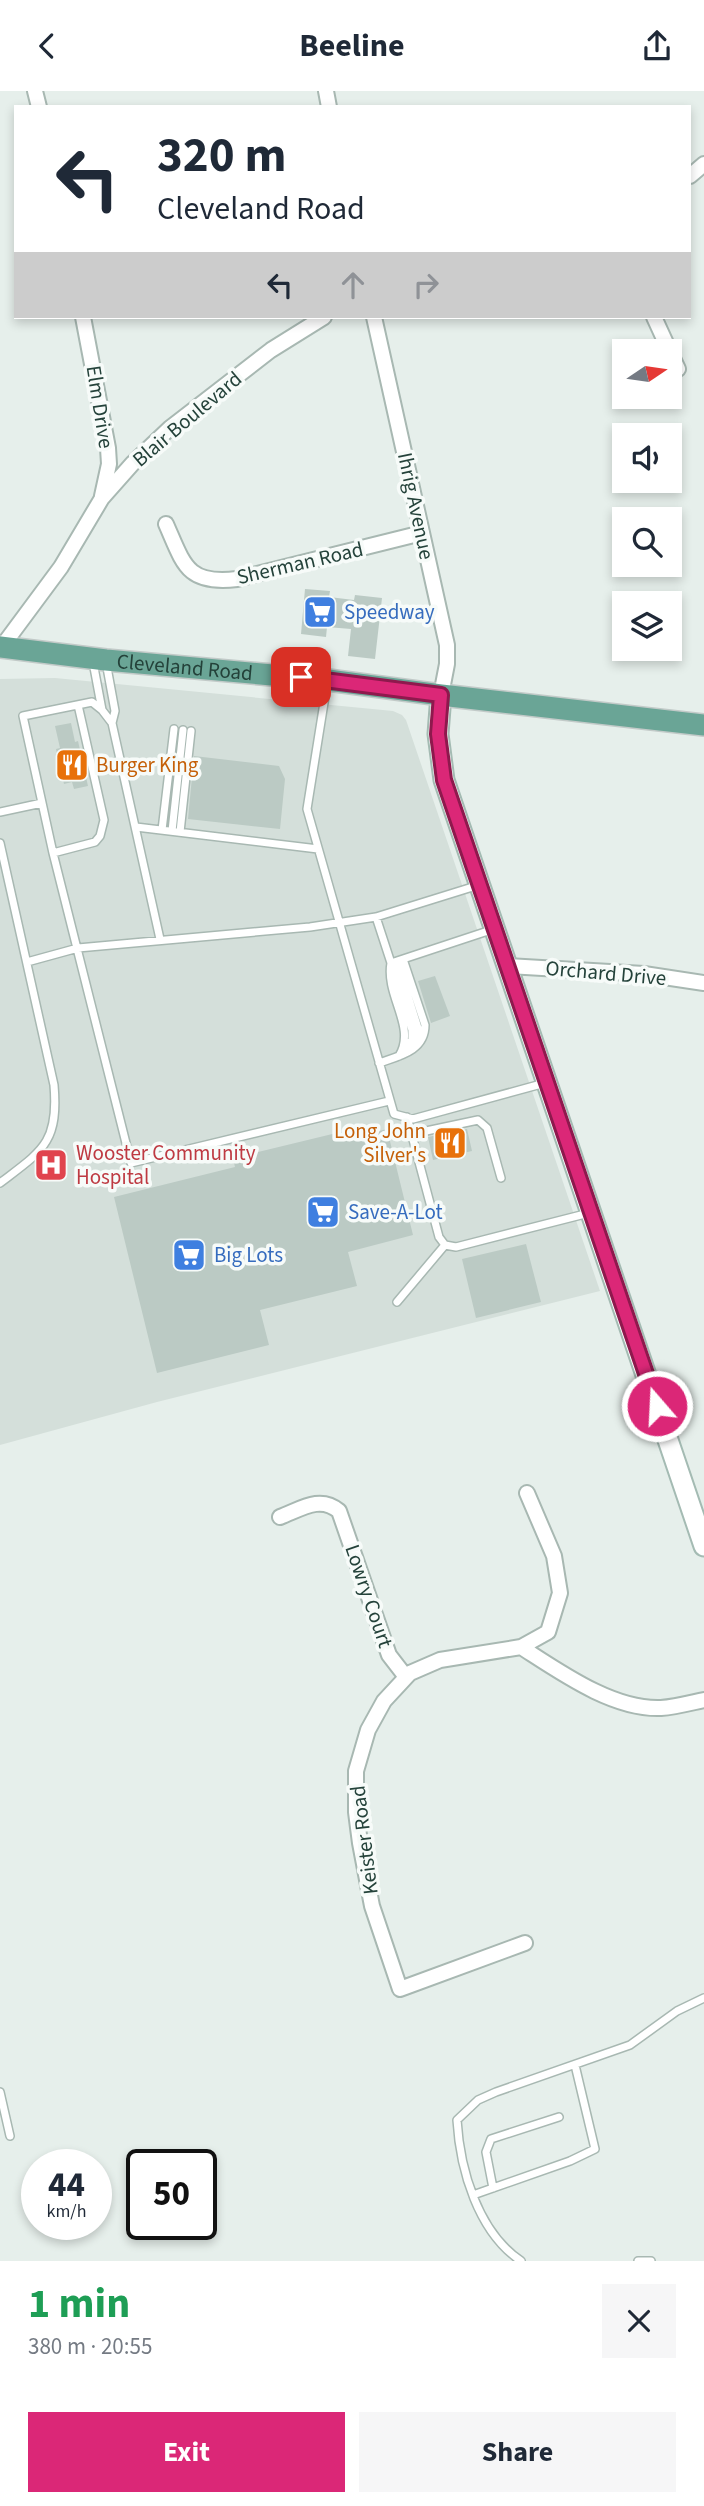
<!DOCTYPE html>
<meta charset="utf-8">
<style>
:root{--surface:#fff;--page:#f6f6f7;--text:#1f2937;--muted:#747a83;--accent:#db2777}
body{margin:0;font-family:"Source Sans 3",sans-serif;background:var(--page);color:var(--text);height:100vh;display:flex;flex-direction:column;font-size:26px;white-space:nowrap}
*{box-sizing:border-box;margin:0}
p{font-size:23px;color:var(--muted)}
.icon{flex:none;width:38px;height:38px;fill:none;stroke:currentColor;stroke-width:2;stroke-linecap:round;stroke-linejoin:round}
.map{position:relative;height:2170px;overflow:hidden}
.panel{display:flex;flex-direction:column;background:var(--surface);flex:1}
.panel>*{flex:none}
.hud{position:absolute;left:14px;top:14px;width:677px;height:214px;border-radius:0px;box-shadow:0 4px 10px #0003;background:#fff;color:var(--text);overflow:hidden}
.needle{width:46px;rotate:77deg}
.tools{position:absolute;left:612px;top:248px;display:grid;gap:14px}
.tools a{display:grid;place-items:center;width:70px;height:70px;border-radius:0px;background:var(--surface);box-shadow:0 4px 10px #0003;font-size:35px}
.speed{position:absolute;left:21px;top:2058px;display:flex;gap:14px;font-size:35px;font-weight:700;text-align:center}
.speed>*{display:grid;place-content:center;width:91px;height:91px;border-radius:50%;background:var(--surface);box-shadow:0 4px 10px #0003;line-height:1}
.speed small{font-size:18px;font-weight:400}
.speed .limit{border:4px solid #111;border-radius:10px;background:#fff;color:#111}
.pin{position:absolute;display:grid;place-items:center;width:60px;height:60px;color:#fff;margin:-30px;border-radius:14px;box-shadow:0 4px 10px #0006}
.me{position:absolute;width:77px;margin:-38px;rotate:341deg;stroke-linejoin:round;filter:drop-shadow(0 0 5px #0008)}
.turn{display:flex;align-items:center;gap:24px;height:147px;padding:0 28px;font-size:32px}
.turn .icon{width:91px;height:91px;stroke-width:2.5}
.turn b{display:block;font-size:49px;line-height:60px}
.lanes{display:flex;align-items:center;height:66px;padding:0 28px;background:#0003;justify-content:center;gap:35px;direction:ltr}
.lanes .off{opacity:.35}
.round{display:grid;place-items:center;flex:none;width:74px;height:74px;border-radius:0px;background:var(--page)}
.head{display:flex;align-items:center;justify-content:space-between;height:119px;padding:0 28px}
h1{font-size:42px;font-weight:700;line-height:52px;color:#1e9e55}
.primary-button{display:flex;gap:14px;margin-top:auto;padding:14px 28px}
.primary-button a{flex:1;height:80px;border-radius:0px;background:var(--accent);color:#fff;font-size:28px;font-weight:700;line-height:80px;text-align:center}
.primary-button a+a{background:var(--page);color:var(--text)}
header{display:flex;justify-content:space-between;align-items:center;height:91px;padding:0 28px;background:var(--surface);font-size:32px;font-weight:700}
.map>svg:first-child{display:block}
</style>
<header><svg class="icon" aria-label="back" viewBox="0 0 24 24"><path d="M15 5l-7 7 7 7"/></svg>Beeline<svg class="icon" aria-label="share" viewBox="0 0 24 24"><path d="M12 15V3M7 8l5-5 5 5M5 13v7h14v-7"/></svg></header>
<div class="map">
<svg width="704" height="2170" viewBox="0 0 704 2170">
<rect width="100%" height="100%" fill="#e6efeb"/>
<path fill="#d4dfda" d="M 55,587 L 393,620 L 402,624 L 406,629 L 600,1200 L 157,1311 L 0,1354 L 0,588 Z"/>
<path fill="#bbcac4" d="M 305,498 L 330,500 L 329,506 L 354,509 L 355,504 L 382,507 L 375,568 L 348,565 L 351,538 L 327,536 L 326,546 L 301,543 Z
M 71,632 L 75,651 L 78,650 L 88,695 L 74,698 L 72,691 L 64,693 L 56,658 L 60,657 L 55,635 Z
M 194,665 L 279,675 L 285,688 L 280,738 L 188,728 Z
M 435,885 L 450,925 L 431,932 L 418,890 Z
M 353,1038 L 355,1046 L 387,1038 L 413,1144 L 348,1161 L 357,1195 L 260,1219 L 269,1254 L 157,1282 L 114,1106 L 235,1076 L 233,1067 Z
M 467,1038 L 472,1060 L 433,1069 L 428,1046 Z
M 526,1153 L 541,1211 L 476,1227 L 462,1168 Z"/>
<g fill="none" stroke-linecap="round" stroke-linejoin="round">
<defs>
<path id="lane" d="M 93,571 L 102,619 L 112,632 L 160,848
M 106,571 L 115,620 L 112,632
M 327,593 L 307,718 L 394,1023 L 413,1028 L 545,992
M 102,619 L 92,611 L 23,625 L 53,762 L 131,1072 L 389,1010
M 0,721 L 42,712
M 136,736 L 318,758
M 162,739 L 174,638
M 172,740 L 183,639
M 180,741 L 191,640
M 0,752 L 54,994 C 59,1052 42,1060 0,1092
M 53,762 L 95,751 L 100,745 L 104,729 L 78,614
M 376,826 L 391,872 L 494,838
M 397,870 L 418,937 L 414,956
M 27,871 L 78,857 L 310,836 L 376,826 L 479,794
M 391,872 C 385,905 417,936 399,965
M 391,873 L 412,939 L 412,948 L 405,961
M 379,972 C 399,965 425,960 425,934 L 403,868
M 407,1026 L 439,1146 L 445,1154 L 456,1156 L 589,1122
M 412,1043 L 478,1029 L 487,1037 L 501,1087
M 397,1211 L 445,1154
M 0,2001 L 10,2045
M 493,2097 L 486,2061 L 491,2048 L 559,2026
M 473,2104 L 570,2070 L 595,2058 L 575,1974
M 521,2170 C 478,2141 460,2079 457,2029 L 478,2009 L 496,2001 L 630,1954 L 677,1920 L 704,1907
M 638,2170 L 651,2170"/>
<path id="street" d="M 35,0 L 39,16
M 326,0 L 329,16
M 690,85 L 704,73
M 83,226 L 108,357 L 109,373 L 102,405
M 374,226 L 447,554 L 447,573 L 441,604
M 654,226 L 670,261
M 670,261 L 678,278
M 166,433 C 184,474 187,494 237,488 L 422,442
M 1,557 L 61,476 L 102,407 L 133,372 L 170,337 L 271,259 L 324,226
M 507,875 L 644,883 L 704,892
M 280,1426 C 301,1418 320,1404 339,1420 L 389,1564 L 406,1586
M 521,1556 L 548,1541 L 560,1502 L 554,1465 L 527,1402
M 525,1852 L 400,1898 L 372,1815 L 360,1752 L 356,1721 L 356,1680 L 368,1639 L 384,1610 L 410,1582 L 440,1569 L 521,1556 C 560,1581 613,1619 661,1617 C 675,1616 690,1612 704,1609"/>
<path id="secondary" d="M 441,604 L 438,643 L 444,689 L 704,1455"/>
<g id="primary">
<path id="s1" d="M 0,556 L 106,569 L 328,589 L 441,604 L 704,634"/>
</g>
</defs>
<use href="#lane" stroke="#a8b8b2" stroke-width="10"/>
<use href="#street" stroke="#a8b8b2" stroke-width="18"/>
<use href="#secondary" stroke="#a4bbb3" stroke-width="23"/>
<use href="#primary" stroke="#c2cac8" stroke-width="24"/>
<use href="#lane" stroke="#fff" stroke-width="7"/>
<use href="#street" stroke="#fff" stroke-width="14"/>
<use href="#secondary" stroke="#fff" stroke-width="19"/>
<use href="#primary" stroke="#6aa596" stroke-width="21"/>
</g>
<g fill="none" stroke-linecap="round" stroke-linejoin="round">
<defs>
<path id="route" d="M 301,586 L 441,604 L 438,643 L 444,689 L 657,1315"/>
</defs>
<use href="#route" stroke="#8e194d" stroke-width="18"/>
<use href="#route" stroke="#db2777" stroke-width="12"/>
</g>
<defs>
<symbol id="supermarket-square" viewBox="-11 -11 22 22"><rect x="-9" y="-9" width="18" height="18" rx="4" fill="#3f7fe0" stroke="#f7fbf9"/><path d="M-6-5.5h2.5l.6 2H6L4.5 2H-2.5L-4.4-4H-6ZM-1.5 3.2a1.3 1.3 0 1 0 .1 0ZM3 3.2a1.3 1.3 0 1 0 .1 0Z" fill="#fff"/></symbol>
<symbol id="restaurant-square" viewBox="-11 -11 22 22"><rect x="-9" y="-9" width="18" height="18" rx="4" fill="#e8710a" stroke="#f7fbf9"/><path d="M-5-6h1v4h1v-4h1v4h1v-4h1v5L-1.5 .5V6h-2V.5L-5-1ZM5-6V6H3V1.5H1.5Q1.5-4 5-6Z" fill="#fff"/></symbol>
<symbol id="hospital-square" viewBox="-11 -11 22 22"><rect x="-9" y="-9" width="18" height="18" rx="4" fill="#e0444e" stroke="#f7fbf9"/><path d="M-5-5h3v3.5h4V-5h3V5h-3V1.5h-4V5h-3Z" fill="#fff"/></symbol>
</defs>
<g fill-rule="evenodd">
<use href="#supermarket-square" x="301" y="502" width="38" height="38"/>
<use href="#restaurant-square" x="53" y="655" width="38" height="38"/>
<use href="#restaurant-square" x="431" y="1033" width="38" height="38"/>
<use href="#hospital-square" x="32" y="1055" width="38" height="38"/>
<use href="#supermarket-square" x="304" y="1102" width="38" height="38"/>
<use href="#supermarket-square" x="170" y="1145" width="38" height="38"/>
</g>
<g text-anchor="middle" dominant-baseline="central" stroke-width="7" stroke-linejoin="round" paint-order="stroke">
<g font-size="21" fill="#24423a" stroke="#f7fbf9">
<text transform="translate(100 316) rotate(81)">Elm Drive</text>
<text transform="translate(187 328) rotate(-40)">Blair Boulevard</text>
<text transform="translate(416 415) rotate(78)">Ihrig Avenue</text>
<text transform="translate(300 472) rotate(-13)">Sherman Road</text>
<text stroke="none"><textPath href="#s1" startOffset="186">Cleveland Road</textPath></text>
<text transform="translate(606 882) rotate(5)">Orchard Drive</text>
<text transform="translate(369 1505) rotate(71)">Lowry Court</text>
<text transform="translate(364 1749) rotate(-97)">Keister Road</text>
</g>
<g font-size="21" fill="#366cbe" stroke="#f7fbf9" text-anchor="start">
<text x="344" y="521">Speedway</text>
<text x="348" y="1121">Save-A-Lot</text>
<text x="214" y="1164">Big Lots</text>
</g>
<g font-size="21" fill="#c56008" stroke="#f7fbf9" text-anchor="start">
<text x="96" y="674">Burger King</text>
<text x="426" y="1040" text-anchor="end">Long John<tspan x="426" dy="24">Silver's</tspan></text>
</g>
<g font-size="21" fill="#be3a42" stroke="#f7fbf9" text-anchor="start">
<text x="76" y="1062">Wooster Community<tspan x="76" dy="24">Hospital</tspan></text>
</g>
</g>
</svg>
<div class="tools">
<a><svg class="needle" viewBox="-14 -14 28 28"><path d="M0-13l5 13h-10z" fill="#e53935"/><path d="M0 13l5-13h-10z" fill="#747a83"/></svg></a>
<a><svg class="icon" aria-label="sound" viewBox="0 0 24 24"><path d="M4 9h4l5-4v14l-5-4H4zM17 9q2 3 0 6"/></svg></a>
<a><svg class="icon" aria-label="search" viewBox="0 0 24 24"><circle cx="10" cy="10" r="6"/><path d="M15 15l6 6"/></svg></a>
<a><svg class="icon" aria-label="layers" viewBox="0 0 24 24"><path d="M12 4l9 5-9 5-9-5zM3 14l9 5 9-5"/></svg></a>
</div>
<div class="speed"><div>44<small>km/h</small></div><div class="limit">50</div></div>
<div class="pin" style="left:301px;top:586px;background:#d93025"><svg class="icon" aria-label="arrive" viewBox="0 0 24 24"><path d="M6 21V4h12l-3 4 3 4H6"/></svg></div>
<svg class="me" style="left:657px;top:1315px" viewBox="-20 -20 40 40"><circle r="17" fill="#db2777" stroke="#fff" stroke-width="3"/><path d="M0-11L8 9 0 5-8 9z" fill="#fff"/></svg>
<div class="hud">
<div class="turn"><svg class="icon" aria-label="left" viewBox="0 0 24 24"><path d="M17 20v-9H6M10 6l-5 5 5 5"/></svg><div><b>320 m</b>Cleveland Road</div></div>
<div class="lanes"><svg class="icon" aria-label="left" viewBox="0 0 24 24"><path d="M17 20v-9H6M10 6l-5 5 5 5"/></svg><svg class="icon off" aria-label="ahead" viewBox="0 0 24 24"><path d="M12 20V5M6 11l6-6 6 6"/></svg><svg class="icon off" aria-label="right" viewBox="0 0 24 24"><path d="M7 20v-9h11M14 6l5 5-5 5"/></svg></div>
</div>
</div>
<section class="panel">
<div class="head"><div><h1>1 min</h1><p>380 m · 20:55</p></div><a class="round"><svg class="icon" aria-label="close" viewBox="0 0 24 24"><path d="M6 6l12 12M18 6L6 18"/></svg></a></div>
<div class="primary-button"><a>Exit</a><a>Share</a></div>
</section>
